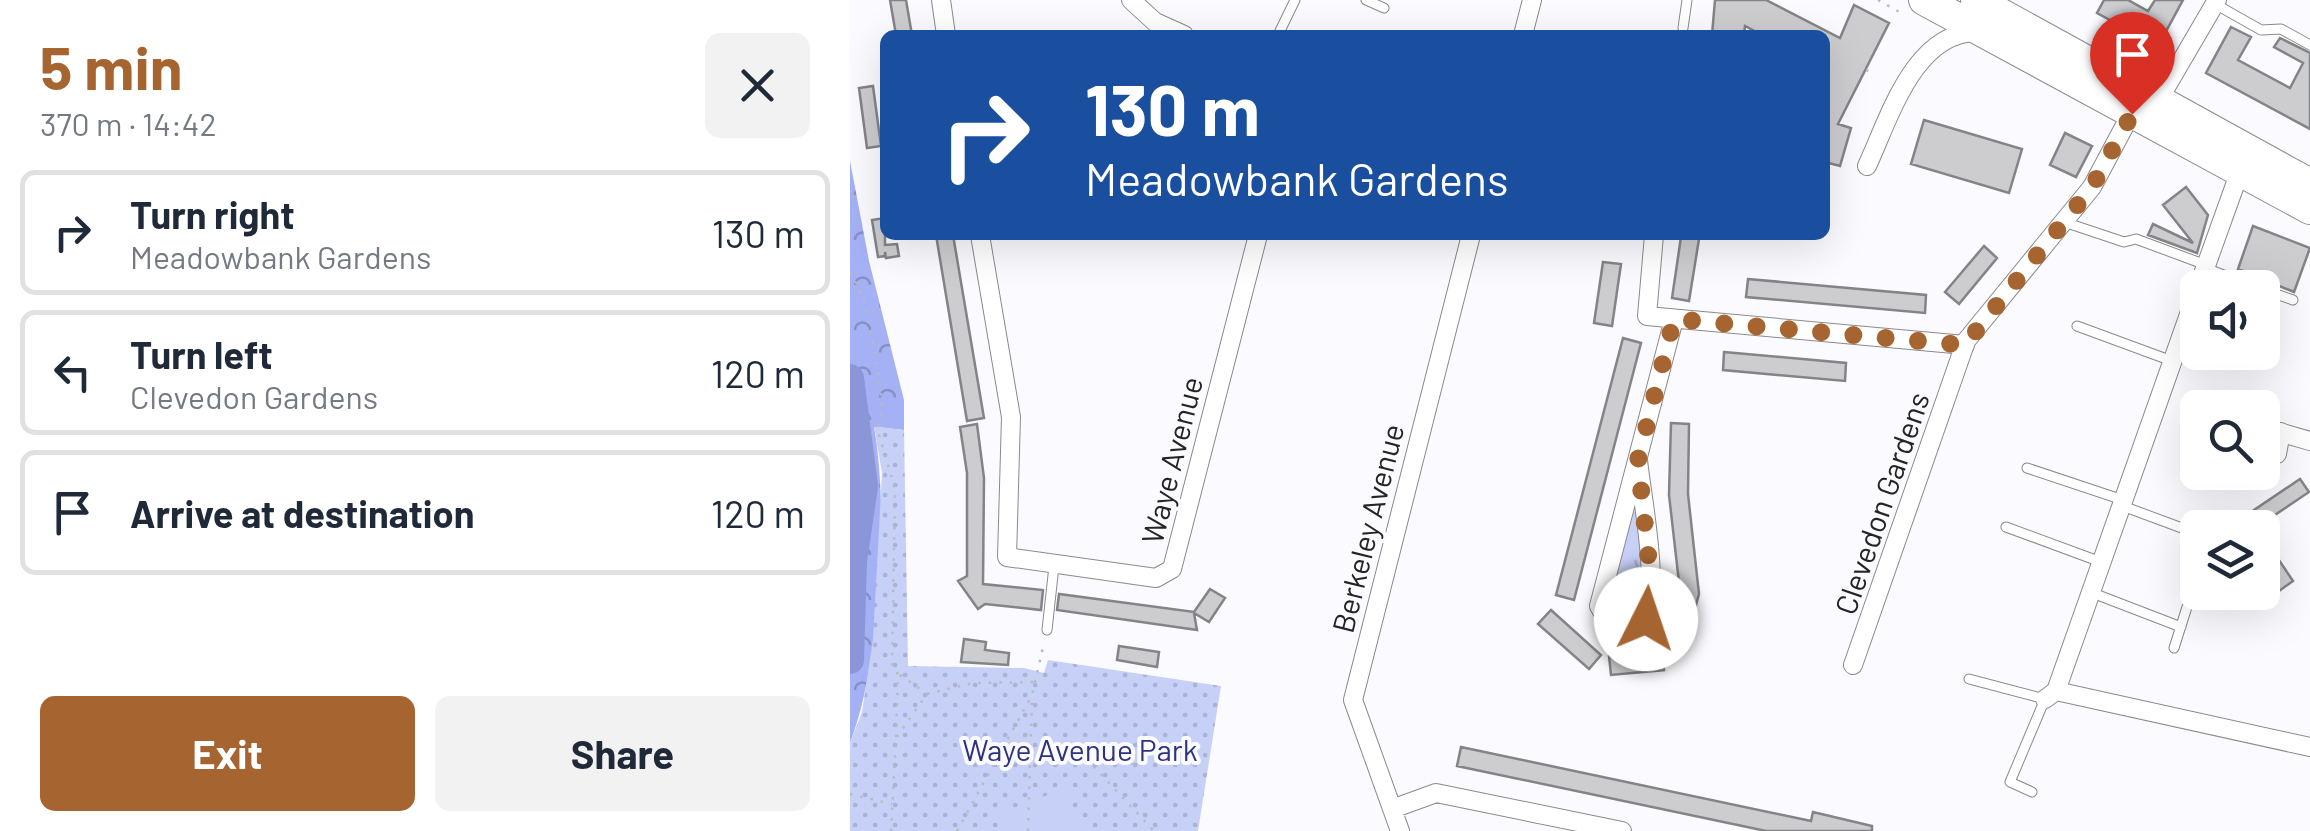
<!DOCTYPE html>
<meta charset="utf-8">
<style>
:root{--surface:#fff;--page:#f2f2f3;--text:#1f2937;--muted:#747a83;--line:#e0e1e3;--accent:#a66530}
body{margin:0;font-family:Barlow,sans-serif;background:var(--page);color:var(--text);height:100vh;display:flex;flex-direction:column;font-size:38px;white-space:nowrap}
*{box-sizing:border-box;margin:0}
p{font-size:32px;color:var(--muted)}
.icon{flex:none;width:55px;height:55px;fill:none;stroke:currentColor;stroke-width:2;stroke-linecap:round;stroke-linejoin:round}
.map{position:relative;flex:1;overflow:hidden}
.sheet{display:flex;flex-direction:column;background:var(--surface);width:850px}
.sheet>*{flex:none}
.guide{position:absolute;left:30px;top:30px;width:950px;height:210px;border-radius:15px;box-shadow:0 10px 40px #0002;background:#1a4fa0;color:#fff;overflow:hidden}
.fabs{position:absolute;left:1330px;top:270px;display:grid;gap:20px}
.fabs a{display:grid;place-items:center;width:100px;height:100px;border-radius:15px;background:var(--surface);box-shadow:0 10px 40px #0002;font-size:50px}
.pin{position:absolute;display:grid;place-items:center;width:85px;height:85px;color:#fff;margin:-102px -42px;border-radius:50% 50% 50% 0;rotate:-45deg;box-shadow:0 0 10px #0007}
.pin .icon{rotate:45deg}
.me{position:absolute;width:110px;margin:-55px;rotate:4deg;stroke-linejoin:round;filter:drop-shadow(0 0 8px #0008)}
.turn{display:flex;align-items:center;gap:35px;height:210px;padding:0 40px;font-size:45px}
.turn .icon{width:130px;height:130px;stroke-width:2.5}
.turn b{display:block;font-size:70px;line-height:85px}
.round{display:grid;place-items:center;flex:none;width:105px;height:105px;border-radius:15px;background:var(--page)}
.overview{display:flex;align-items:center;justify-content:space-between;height:170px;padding:0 40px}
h1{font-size:60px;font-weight:700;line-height:75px;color:var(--accent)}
.cta{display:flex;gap:20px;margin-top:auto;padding:20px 40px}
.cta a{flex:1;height:115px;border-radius:15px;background:var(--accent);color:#fff;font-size:40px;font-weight:700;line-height:115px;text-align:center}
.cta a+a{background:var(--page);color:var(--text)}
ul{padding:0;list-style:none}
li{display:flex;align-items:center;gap:30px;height:125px;margin:0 20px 15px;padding:0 20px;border:5px solid var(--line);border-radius:15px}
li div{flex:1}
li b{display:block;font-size:38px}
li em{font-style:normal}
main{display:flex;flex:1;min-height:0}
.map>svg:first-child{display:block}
</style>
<main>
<section class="sheet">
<div class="overview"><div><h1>5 min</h1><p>370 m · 14:42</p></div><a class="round"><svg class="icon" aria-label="close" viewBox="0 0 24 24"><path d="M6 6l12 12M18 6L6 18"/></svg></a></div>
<ul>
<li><svg class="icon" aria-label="right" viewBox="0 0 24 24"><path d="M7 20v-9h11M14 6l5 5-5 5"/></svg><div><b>Turn right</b><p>Meadowbank Gardens</p></div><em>130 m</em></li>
<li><svg class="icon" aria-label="left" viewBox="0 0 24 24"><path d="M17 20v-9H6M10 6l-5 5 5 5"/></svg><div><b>Turn left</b><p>Clevedon Gardens</p></div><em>120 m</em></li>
<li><svg class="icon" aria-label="arrive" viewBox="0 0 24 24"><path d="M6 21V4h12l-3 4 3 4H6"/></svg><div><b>Arrive at destination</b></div><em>120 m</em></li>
</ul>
<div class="cta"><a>Exit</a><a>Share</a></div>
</section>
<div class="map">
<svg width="1460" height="831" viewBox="0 0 1460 831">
<defs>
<pattern id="grass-tufts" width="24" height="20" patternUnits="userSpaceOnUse" patternTransform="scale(2.5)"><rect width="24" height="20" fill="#c7d0f7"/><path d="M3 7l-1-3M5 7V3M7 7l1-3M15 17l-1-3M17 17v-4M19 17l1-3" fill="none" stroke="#abb2d4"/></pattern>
<pattern id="forest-crowns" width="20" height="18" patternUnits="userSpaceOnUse" patternTransform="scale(2.5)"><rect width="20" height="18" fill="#a4b1f4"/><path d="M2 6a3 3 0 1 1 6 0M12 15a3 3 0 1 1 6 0" fill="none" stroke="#8590c5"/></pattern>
<pattern id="park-dots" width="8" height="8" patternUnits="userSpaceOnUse" patternTransform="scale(2.5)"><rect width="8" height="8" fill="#c7d0f7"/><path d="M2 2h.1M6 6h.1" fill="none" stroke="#abb2d4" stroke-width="1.8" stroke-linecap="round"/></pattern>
</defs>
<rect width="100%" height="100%" fill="#fbfbff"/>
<path fill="url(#grass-tufts)" d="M 781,511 L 786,512 L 796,591 L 790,614 L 760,612 L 757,599 Z"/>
<path fill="url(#forest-crowns)" d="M 0,161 L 19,261 L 54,400 L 54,430 L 24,427 C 39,511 31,663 0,743 Z"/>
<path fill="url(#park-dots)" d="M 24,426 L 54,430 L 58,666 L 174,668 L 194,673 L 198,660 L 371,686 L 348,831 L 0,831 L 0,743 L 12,712 L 23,639 L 32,473 Z"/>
<path fill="#c7d0f7" d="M 216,788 L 232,831 L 154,831 L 147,815 Z"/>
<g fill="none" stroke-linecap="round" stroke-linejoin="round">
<path stroke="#8a96d8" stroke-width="28" d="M 0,378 L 14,486 L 3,561 L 0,660"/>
</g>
<path fill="#cdcdd0" stroke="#838487" stroke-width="2.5" d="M 40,0 L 56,0 L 62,35 L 46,35 Z
M 865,0 L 916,0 L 990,38 L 1004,5 L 1039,23 L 988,124 L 1001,128 L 990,166 L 975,162 L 975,35 L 912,35 L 895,26 L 894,35 L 862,35 Z
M 1254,0 L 1278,0 L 1298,11 L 1305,0 L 1333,0 L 1308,46 L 1247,13 Z
M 1381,27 L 1401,37 L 1388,60 L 1440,88 L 1453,63 L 1424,47 L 1430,38 L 1460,53 L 1460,129 L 1356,73 Z
M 23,86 L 31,146 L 17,148 L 9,88 Z
M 1074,120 L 1172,149 L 1159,193 L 1061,164 Z
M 1215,133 L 1242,146 L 1226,177 L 1200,165 Z
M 1336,187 L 1358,215 L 1347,253 L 1298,235 L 1303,224 L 1343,243 L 1313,205 Z
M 35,218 L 35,245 L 47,244 L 49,256 L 36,258 L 35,252 L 35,256 L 28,257 L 22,220 Z
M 1403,226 L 1460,248 L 1444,292 L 1388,269 Z
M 86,235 L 103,235 L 134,418 L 117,421 Z
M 831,237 L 849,239 L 839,301 L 822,298 Z
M 1134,246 L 1147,258 L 1109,304 L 1095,292 Z
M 753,262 L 771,264 L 762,326 L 744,323 Z
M 898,279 L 1076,295 L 1075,313 L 896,297 Z
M 773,338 L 791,343 L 724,600 L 706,595 Z
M 874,352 L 996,363 L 995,381 L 873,370 Z
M 821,423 L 839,424 L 838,494 L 849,594 L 834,648 L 816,643 L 830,591 L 819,495 Z
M 127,424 L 134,478 L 133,584 L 193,590 L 191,610 L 135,604 L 128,609 L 108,581 L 117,576 L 117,473 L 110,427 Z
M 1450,479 L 1459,492 L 1410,525 L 1401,512 Z
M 1412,535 L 1443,581 L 1429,591 L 1412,567 Z
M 360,589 L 375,598 L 359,622 L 344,613 L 347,630 L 207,610 L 209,594 L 344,612 Z
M 701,610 L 751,655 L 739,669 L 688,624 Z
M 114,639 L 136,642 L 135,650 L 159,653 L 158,665 L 111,662 Z
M 269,646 L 309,652 L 307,667 L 267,660 Z
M 812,651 L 814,670 L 761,675 L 759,656 Z
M 611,747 L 961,821 L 963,812 L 1022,826 L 1022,831 L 916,831 L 607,766 Z"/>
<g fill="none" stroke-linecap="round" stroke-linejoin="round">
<defs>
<path id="service" d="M 516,0 L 534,8
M 1365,4 L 1411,30 L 1431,29 L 1460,45
M 833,28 L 837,0
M 428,35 L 445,0
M 1214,222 L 1274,242 L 1286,239 L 1356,265
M 1355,268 L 1408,288
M 1412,289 L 1443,300
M 1227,326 L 1322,361
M 1177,468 L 1273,500
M 1385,473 L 1385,472
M 1270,505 L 1348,534
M 1156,527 L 1251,562
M 1367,528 L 1371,516
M 1240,592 L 1331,627
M 197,630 L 204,566
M 1324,648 L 1337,607
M 1119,679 L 1195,699 L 1160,782 L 1182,792"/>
<path id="minor" d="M 91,0 L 96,35
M 281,0 L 305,22 L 334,35
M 673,35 L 682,0
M 1308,101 L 1367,0
M 1017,166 C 1039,119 1064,31 1128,32
M 130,235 L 161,417 L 157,557 L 306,578 L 322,569 L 408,235
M 804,235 L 797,316 L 1115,345
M 1348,288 L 1390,171
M 1415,428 L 1460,441
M 1427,454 L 1431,432
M 788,460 C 791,493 814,604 790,624 L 755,616 L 749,606 L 824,319
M 1003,665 L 1116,341 L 1242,187 L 1281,114
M 1206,691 L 1460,747
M 1195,699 L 1206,691 L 1348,289
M 542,809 L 586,793 L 772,831
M 550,831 L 503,700 L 621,235"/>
<path id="trunk" d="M 1074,0 L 1460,209
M 1126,0 L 1460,184"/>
</defs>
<use href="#service" stroke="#8a8a8d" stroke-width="11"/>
<use href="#minor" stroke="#8a8a8d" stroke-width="20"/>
<use href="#trunk" stroke="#8a8a8d" stroke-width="32"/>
<path stroke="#bababd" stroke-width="2.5" stroke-dasharray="2.5 8" stroke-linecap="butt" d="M 1028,0 L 1053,14
M 1016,70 L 1024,74
M 0,272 L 13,296 L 26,357 L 32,404 L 28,431 L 45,489 L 42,666 L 48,674 L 46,738
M 50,675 L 76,693
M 292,744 L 244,767 L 304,831
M 276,753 L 282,765
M 258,757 L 258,747
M 0,794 L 42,804
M 41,831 L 46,738 L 77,694 L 123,683 L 186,682
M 107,831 L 182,695 L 194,643
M 178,831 L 182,697"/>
<use href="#service" stroke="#fff" stroke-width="9"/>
<use href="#minor" stroke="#fff" stroke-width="18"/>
<use href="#trunk" stroke="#fff" stroke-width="30"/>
</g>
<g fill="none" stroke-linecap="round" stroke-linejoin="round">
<path stroke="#a66530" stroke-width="18" stroke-dasharray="0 32.4" d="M 796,619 L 802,591 L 788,460 L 824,319 L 1115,345 L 1242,187 L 1282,114"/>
</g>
<g text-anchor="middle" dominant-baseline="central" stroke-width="8" stroke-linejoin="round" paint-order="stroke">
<g font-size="30" fill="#242425" stroke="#fbfbff">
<text transform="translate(321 460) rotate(-76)">Waye Avenue</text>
<text transform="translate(1031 503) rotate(-71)">Clevedon Gardens</text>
<text transform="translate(517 528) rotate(-76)">Berkeley Avenue</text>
</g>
<g font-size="30" fill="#2e327f" stroke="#fbfbff">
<text x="230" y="749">Waye Avenue Park</text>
</g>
</g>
</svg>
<div class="fabs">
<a><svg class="icon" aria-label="sound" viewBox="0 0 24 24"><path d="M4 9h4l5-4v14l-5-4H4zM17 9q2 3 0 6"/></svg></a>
<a><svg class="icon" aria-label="search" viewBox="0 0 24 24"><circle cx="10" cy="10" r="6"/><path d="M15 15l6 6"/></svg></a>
<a><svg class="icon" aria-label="layers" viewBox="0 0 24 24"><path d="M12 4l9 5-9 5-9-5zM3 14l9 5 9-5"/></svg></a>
</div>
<div class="pin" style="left:1282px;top:114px;background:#d93025"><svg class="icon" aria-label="arrive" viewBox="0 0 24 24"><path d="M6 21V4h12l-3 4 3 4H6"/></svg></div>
<svg class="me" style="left:796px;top:619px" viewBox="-20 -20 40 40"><circle r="19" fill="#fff"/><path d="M0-13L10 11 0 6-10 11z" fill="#a66530"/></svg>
<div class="guide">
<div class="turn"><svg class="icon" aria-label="right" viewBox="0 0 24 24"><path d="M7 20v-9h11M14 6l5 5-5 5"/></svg><div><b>130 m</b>Meadowbank Gardens</div></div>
</div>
</div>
</main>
